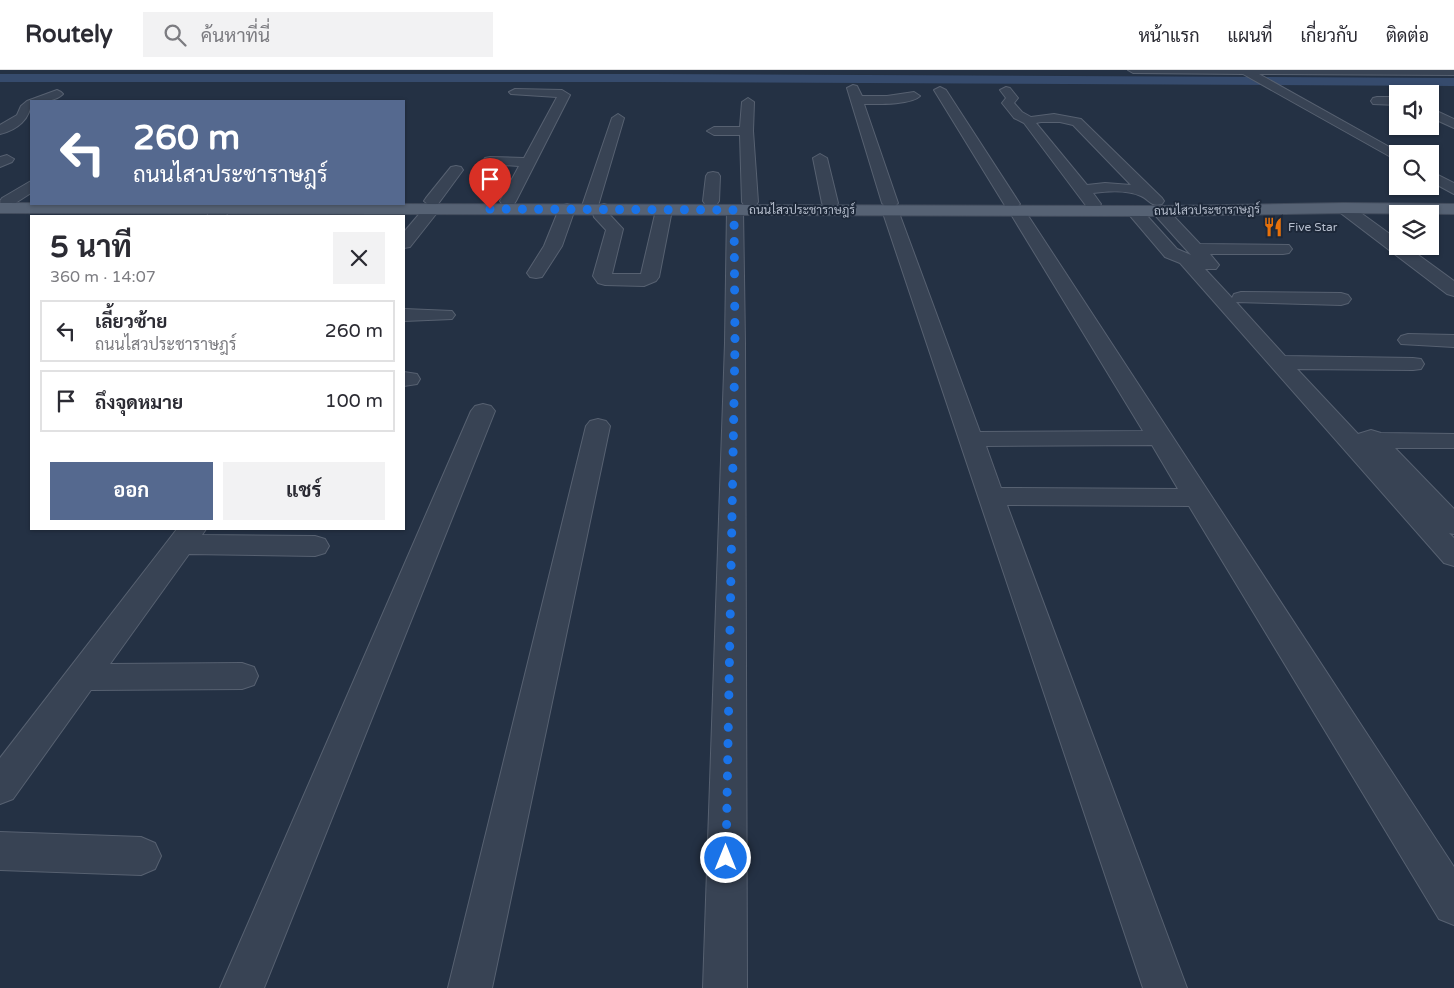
<!DOCTYPE html>
<html lang="th">
<meta charset="utf-8">
<style>
:root{--surface:#fff;--page:#f2f2f3;--text:#2b2b33;--muted:#7c7c81;--line:#e1e1e2;--accent:#55698f}
body{margin:0;font-family:"Varela Round",Sarabun,sans-serif;background:var(--page);color:var(--text);height:100vh;display:flex;flex-direction:column;font-size:19px;white-space:nowrap}
*{box-sizing:border-box;margin:0}
p{font-size:16px;color:var(--muted)}
.icon{flex:none;width:28px;height:28px;fill:none;stroke:currentColor;stroke-width:2;stroke-linecap:round;stroke-linejoin:round}
.map{position:relative;flex:1;overflow:hidden}
.details{position:absolute;left:30px;top:145px;width:375px;height:315px;display:flex;flex-direction:column;background:var(--surface);border-radius:0px;box-shadow:0 1px 4px #0004}
.details>*{flex:none}
.hud{position:absolute;left:30px;top:30px;width:375px;height:105px;border-radius:0px;box-shadow:0 1px 4px #0004;background:#55698f;color:#fff;overflow:hidden}
.buttons{position:absolute;left:1389px;top:15px;display:grid;gap:10px}
.buttons a{display:grid;place-items:center;width:50px;height:50px;border-radius:0px;background:var(--surface);box-shadow:0 1px 4px #0004;font-size:25px}
.pin{position:absolute;display:grid;place-items:center;width:42px;height:42px;color:#fff;margin:-51px -21px;border-radius:50% 50% 50% 0;rotate:-45deg;box-shadow:0 0 5px #0007}
.pin .icon{rotate:45deg}
.me{position:absolute;width:55px;margin:-28px;rotate:0deg;stroke-linejoin:round;filter:drop-shadow(0 0 4px #0008)}
.turn{display:flex;align-items:center;gap:18px;height:105px;padding:0 20px;font-size:22px}
.turn .icon{width:65px;height:65px;stroke-width:2.5}
.turn b{display:block;font-size:35px;line-height:42px}
.round{display:grid;place-items:center;flex:none;width:52px;height:52px;border-radius:0px;background:var(--page)}
.summary{display:flex;align-items:center;justify-content:space-between;height:85px;padding:0 20px}
h1{font-size:30px;font-weight:700;line-height:38px}
.cta{display:flex;gap:10px;margin-top:auto;padding:10px 20px}
.cta a{flex:1;height:58px;border-radius:0px;background:var(--accent);color:#fff;font-size:20px;font-weight:700;line-height:58px;text-align:center}
.cta a+a{background:var(--page);color:var(--text)}
ul{padding:0;list-style:none}
li{display:flex;align-items:center;gap:15px;height:62px;margin:0 10px 8px;padding:0 10px;border:2px solid var(--line);border-radius:0px}
li div{flex:1}
li b{display:block;font-size:19px}
li em{font-style:normal}
header{display:flex;align-items:center;gap:30px;box-sizing:border-box;height:70px;padding:0 25px;background:var(--surface);border-bottom:1px solid var(--line)}
header strong{font-size:24px}
nav{display:flex;gap:28px;margin-inline-start:auto;font-size:18px}
.search{width:350px;height:45px;background:var(--page);display:flex;align-items:center;gap:12px;box-sizing:border-box;padding:0 18px;border-radius:0px;color:var(--muted);font-size:19px}
.map>svg:first-child{display:block}
</style>
<header>
<strong>Routely</strong>
<div class="search"><svg class="icon" aria-label="search" viewBox="0 0 24 24"><circle cx="10" cy="10" r="6"/><path d="M15 15l6 6"/></svg>ค้นหาที่นี่</div>
<nav><a>หน้าแรก</a><a>แผนที่</a><a>เกี่ยวกับ</a><a>ติดต่อ</a></nav>
</header>
<div class="map">
<svg width="1454" height="918" viewBox="0 0 1454 918">
<rect width="100%" height="100%" fill="#243144"/>
<g fill="none" stroke-linecap="round" stroke-linejoin="round">
<path fill="#364b6d" fill-rule="evenodd" d="M 0,4 L 651,4 L 1454,8 L 1454,16 L 651,12 L 0,12 Z"/>
<defs>
<path id="minor" d="M 1128,0 L 1454,0 L 1454,5 L 1259,4 L 1402,84 L 1398,84 L 1398,91 L 1243,4 L 1133,3 Z
M 853,15 L 857,16 L 862,26 L 887,26 L 914,22 L 920,26 C 911,35 877,34 864,34 L 898,133 L 895,136 L 898,140 L 980,362 L 1143,361 L 1009,141 L 1011,138 L 1006,137 L 1004,134 L 934,20 L 940,17 L 946,20 L 1020,134 L 1018,136 L 1023,138 L 1025,141 L 1454,797 L 1454,855 L 1439,849 L 1189,436 L 1007,435 L 1187,918 L 1143,918 L 882,140 L 885,136 L 882,133 L 847,18 ZM 1152,375 L 1178,419 L 1001,418 L 986,376 Z
M 1006,17 L 1010,18 L 1018,28 L 1014,33 L 1022,42 L 1031,47 L 1054,44 L 1081,49 L 1162,128 L 1164,131 L 1162,134 C 1150,137 1150,130 1141,126 C 1128,120 1107,121 1093,123 L 1101,134 L 1099,137 L 1087,137 L 1024,53 L 1014,48 L 1002,33 L 1006,28 L 1000,20 ZM 1041,52 L 1060,52 L 1073,55 L 1131,115 L 1105,113 L 1087,115 L 1036,53 Z
M 515,19 L 562,20 L 570,25 L 516,131 L 514,134 L 502,134 L 500,131 L 519,96 L 485,94 L 483,91 L 485,88 L 490,87 L 524,88 L 557,27 L 511,24 L 509,22 Z
M 57,20 L 61,22 L 63,24 C 55,32 42,31 31,31 C 31,49 17,60 0,64 L 0,55 L 17,45 L 21,36 L 27,31 Z
M 1377,27 L 1398,27 L 1398,35 L 1373,34 L 1371,31 L 1373,28 Z
M 748,28 L 754,32 L 753,61 L 758,132 L 756,135 L 744,135 L 742,132 L 740,65 L 714,65 L 707,61 L 714,57 L 740,57 L 742,32 Z
M 1430,38 L 1454,49 L 1454,58 L 1430,47 Z
M 618,44 L 624,48 L 598,136 L 604,134 L 610,136 L 612,139 L 609,144 L 623,159 L 612,204 L 641,204 L 656,140 L 658,137 L 670,137 L 672,140 L 659,207 L 656,211 L 644,216 L 605,215 L 598,213 L 593,206 L 606,160 L 594,147 L 593,143 L 583,142 L 581,139 L 612,48 Z
M 820,84 L 827,88 L 838,133 L 836,136 L 824,136 L 822,133 L 813,88 Z
M 7,85 L 14,89 L 12,92 L 0,97 L 0,87 Z
M 456,96 L 461,97 L 463,100 L 438,134 L 435,135 L 440,139 L 410,177 L 404,178 L 404,162 L 426,136 L 429,135 L 424,131 L 426,128 L 451,97 Z
M 1430,101 L 1454,113 L 1454,124 L 1430,111 Z
M 713,102 L 718,103 L 720,106 L 719,131 L 717,134 L 705,134 L 703,131 L 706,106 L 708,103 Z
M 31,111 L 31,123 L 14,134 L 2,134 L 0,131 L 2,128 Z
M 1344,133 L 1350,135 L 1398,170 L 1398,176 L 1406,176 L 1454,211 L 1454,226 L 1447,224 L 1338,141 L 1336,138 L 1338,135 Z
M 223,134 L 231,135 L 233,138 L 225,146 L 207,146 L 209,143 Z
M 567,134 L 573,136 L 575,139 L 562,176 L 542,207 L 536,208 L 530,207 L 527,203 L 544,176 L 559,139 L 561,136 Z
M 735,135 L 741,137 L 743,140 L 745,273 L 747,918 L 703,918 L 725,273 L 727,140 L 729,137 Z
M 1134,136 L 1140,138 L 1177,179 L 1191,185 L 1154,144 L 1152,141 L 1154,138 L 1166,138 L 1200,174 L 1289,175 L 1292,179 L 1289,183 L 1283,184 L 1210,184 L 1219,195 L 1216,199 L 1205,199 L 1232,228 L 1234,224 L 1241,222 L 1341,223 L 1348,225 L 1351,229 L 1348,233 L 1341,235 L 1236,232 L 1285,286 L 1413,288 L 1421,289 L 1424,294 L 1421,299 L 1413,300 L 1297,299 L 1358,364 L 1371,360 L 1381,363 L 1454,364 L 1454,378 L 1395,378 L 1454,439 L 1454,464 L 1449,463 L 1454,468 L 1454,496 L 1444,493 L 1180,193 L 1165,187 L 1126,141 L 1128,138 Z
M 404,239 L 452,241 L 455,245 L 452,249 L 404,251 Z
M 1408,264 L 1454,265 L 1454,277 L 1401,274 L 1398,270 L 1401,266 Z
M 404,302 L 417,304 L 420,309 L 417,314 L 404,316 Z
M 483,334 L 491,336 L 495,341 L 264,918 L 220,918 L 471,341 L 475,336 Z
M 598,349 L 606,351 L 610,356 L 492,918 L 448,918 L 586,356 L 590,351 Z
M 177,459 L 206,459 L 202,465 L 315,466 L 325,469 L 329,476 L 325,483 L 315,486 L 189,484 L 110,594 L 242,593 L 254,597 L 258,606 L 254,615 L 242,619 L 91,620 L 13,729 L 0,734 L 0,688 Z
M 0,762 L 141,767 L 155,773 L 161,786 L 155,799 L 141,805 L 0,800 Z"/>
<path id="major" d="M 0,133 L 1160,136 L 1344,133 L 1454,134 L 1454,144 L 1344,143 L 1160,146 L 0,143 Z"/>
</defs>
<use href="#minor" stroke="#576171" stroke-width="2"/>
<use href="#major" stroke="#424c5d" stroke-width="2"/>
<use href="#minor" fill="#384354" fill-rule="evenodd"/>
<use href="#major" fill="#566274" fill-rule="evenodd"/>
</g>
<g fill="none" stroke-linecap="round" stroke-linejoin="round">
<path stroke="#1a73e8" stroke-width="9" stroke-dasharray="0 16.2" d="M 490,139 L 734,140 L 735,273 L 726,788"/>
</g>
<defs>
<symbol id="restaurant-bare" viewBox="-9 -9 18 18"><path d="M-5-6h1v4h1v-4h1v4h1v-4h1v5L-1.5 .5V6h-2V.5L-5-1ZM5-6V6H3V1.5H1.5Q1.5-4 5-6Z" fill="#e8710a" stroke="#1d2839" stroke-width="2.5" paint-order="stroke"/></symbol>
</defs>
<g fill-rule="evenodd">
<use href="#restaurant-bare" x="1259" y="143" width="28" height="28"/>
</g>
<g text-anchor="middle" dominant-baseline="central" stroke-width="4" stroke-linejoin="round" paint-order="stroke">
<g font-size="12" fill="#b6becd" stroke="#1d2839">
<text x="802" y="140">ถนนไสวประชาราษฎร์</text>
<text transform="translate(1207 140) rotate(-1)">ถนนไสวประชาราษฎร์</text>
</g>
<g font-size="12" fill="#b6becd" stroke="#1d2839" text-anchor="start">
<text x="1288" y="157">Five Star</text>
</g>
</g>
</svg>
<div class="buttons">
<a><svg class="icon" aria-label="sound" viewBox="0 0 24 24"><path d="M4 9h4l5-4v14l-5-4H4zM17 9q2 3 0 6"/></svg></a>
<a><svg class="icon" aria-label="search" viewBox="0 0 24 24"><circle cx="10" cy="10" r="6"/><path d="M15 15l6 6"/></svg></a>
<a><svg class="icon" aria-label="layers" viewBox="0 0 24 24"><path d="M12 4l9 5-9 5-9-5zM3 14l9 5 9-5"/></svg></a>
</div>
<div class="pin" style="left:490px;top:139px;background:#d93025"><svg class="icon" aria-label="arrive" viewBox="0 0 24 24"><path d="M6 21V4h12l-3 4 3 4H6"/></svg></div>
<svg class="me" style="left:726px;top:788px" viewBox="-20 -20 40 40"><circle r="17" fill="#1a73e8" stroke="#fff" stroke-width="3"/><path d="M0-11L8 9 0 5-8 9z" fill="#fff"/></svg>
<div class="hud">
<div class="turn"><svg class="icon" aria-label="left" viewBox="0 0 24 24"><path d="M17 20v-9H6M10 6l-5 5 5 5"/></svg><div><b>260 m</b>ถนนไสวประชาราษฎร์</div></div>
</div>
<section class="details">
<div class="summary"><div><h1>5 นาที</h1><p>360 m · 14:07</p></div><a class="round"><svg class="icon" aria-label="close" viewBox="0 0 24 24"><path d="M6 6l12 12M18 6L6 18"/></svg></a></div>
<ul>
<li><svg class="icon" aria-label="left" viewBox="0 0 24 24"><path d="M17 20v-9H6M10 6l-5 5 5 5"/></svg><div><b>เลี้ยวซ้าย</b><p>ถนนไสวประชาราษฎร์</p></div><em>260 m</em></li>
<li><svg class="icon" aria-label="arrive" viewBox="0 0 24 24"><path d="M6 21V4h12l-3 4 3 4H6"/></svg><div><b>ถึงจุดหมาย</b></div><em>100 m</em></li>
</ul>
<div class="cta"><a>ออก</a><a>แชร์</a></div>
</section>
</div>
